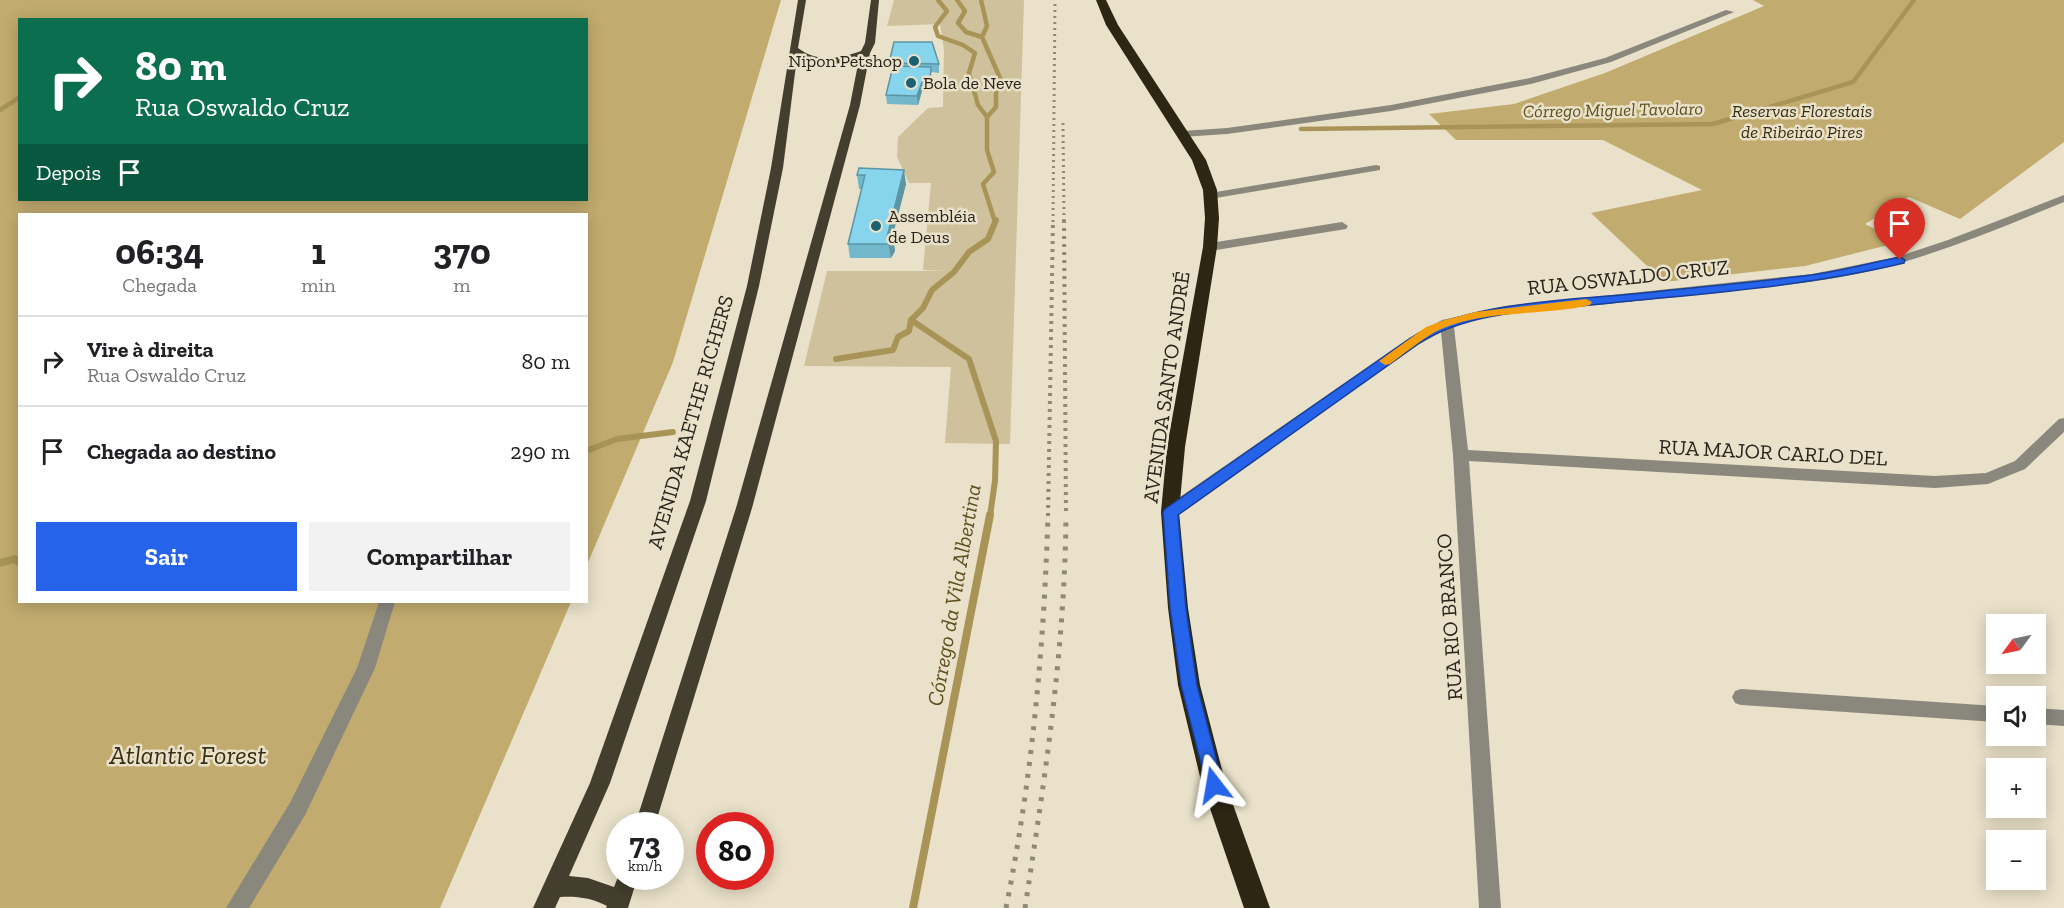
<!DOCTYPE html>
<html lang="pt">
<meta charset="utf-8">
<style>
:root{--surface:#fff;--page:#f2f2f2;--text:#202124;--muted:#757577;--line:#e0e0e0;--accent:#2563eb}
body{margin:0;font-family:"Zilla Slab",serif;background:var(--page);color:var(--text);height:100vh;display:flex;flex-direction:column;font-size:22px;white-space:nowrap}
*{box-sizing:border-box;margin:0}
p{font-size:20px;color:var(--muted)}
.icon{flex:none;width:33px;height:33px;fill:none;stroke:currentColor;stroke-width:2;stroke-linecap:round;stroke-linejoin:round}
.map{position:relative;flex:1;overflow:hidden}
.sheet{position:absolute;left:18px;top:213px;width:570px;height:390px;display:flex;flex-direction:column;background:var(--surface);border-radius:0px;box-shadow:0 3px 15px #0003}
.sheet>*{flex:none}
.hud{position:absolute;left:18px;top:18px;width:570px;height:183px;border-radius:0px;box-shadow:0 3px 15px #0003;background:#0b6e4f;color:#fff;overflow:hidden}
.needle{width:39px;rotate:237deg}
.fabs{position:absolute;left:1986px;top:614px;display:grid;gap:12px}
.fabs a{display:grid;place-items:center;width:60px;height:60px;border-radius:0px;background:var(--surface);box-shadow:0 3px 15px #0003;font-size:30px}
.speed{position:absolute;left:606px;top:812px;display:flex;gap:12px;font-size:30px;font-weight:700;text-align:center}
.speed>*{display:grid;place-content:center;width:78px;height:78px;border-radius:50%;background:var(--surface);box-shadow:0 3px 15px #0003;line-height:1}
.speed small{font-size:15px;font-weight:400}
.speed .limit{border:9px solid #d22;background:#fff;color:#111}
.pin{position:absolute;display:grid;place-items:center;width:51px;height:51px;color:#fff;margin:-62px -26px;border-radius:50% 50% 50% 0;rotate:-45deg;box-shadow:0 0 6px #0007}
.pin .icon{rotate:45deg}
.me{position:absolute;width:66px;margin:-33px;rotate:346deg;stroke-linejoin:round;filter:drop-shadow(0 0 4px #0008)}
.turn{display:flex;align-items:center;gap:21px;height:126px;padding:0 18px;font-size:27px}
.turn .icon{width:78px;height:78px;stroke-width:2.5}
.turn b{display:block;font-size:42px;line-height:51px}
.then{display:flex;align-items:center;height:57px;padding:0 18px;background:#0003;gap:12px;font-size:22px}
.eta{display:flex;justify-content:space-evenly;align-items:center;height:102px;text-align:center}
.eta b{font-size:36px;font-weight:800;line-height:42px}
.cta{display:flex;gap:12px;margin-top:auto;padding:12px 18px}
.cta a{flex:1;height:69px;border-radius:0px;background:var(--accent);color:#fff;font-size:24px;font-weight:800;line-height:69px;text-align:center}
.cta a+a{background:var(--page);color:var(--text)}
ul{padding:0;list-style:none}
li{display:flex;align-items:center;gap:18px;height:90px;padding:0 18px;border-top:2px solid var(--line)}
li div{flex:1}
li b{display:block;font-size:22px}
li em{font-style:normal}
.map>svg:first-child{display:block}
</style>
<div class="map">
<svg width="2064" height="908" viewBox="0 0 2064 908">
<rect width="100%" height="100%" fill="#e9e1c9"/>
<path fill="#cec19b" d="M 894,0 L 1024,0 L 1010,444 L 945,443 L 951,367 L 804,366 L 827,271 L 945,271 L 923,270 L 931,183 L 909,183 L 897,157 L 898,137 L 928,108 L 943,107 L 944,50 L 940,24 L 887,26 Z"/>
<path fill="#c1ab6e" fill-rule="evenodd" d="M 0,0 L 781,0 L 673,362 L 587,565 L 586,214 L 20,214 L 20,602 L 571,602 L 440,908 L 0,908 ZM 20,20 L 586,20 L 586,200 L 20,200 Z
M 1753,0 L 2064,0 L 2064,142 L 1960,219 L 1909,197 L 1865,224 L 1900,242 L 1805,266 L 1664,282 L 1591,213 L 1702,190 L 1603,140 L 1456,140 L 1429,114 L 1514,104 L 1605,73 L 1764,6 Z"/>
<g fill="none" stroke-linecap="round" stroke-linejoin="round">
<path stroke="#a99457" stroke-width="4.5" d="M 938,0 L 947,11 L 935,27 L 938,36 L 963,45 L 975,53 L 969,73 L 978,105 L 987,117
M 957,0 L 965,11 L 958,23 L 966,32 L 982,37
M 981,0 L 987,26 L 982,37 L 1000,78 L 996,93 L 996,107 L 987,117 L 987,150 L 994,172 L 983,184 L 995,222
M 0,110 L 20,97
M 1301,129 L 1713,124 L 1853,82 L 1914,0"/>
<path stroke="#a99457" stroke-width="6" d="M 911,320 L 969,359 L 996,441 L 995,481 L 990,516
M 836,359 L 893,350 L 898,337 L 909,331 L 911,320 L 923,308 L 932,290 L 954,272 L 969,252 L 988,239 L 996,220
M 586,451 L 617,439 L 673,432"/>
<path stroke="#a99457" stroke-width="8" d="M 0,563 L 15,559 L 20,563
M 913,908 L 990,515"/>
<path fill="#8a877d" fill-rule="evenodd" d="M 1726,10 L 1734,12 L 1611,62 L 1531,84 L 1391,111 L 1227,134 L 1182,137 L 1177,134 L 1182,131 L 1227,128 L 1391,105 L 1530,78 L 1605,58 Z
M 1376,165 L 1380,166 L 1380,170 L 1210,199 L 1204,196 L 1210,193 Z
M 2064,195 L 2064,202 C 1981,236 1899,271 1809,282 C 1739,291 1668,298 1597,305 C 1550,310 1499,310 1454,327 L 1468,450 L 1935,476 L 1986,473 L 2015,461 L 2059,419 L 2064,418 L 2064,432 L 2025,469 L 1988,484 L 1935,488 L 1469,461 L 1501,908 L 1479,908 L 1453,455 L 1441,332 L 1418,345 L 1176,516 L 1164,516 L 1162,512 L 1164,508 L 1408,339 L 1442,320 L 1507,306 L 1812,274 L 1897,257 L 1948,240 Z
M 1342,222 L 1348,226 L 1346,229 L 1210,251 L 1204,247 L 1210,243 Z
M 379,602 L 395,602 L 375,668 L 305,815 L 249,908 L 226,908 L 291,801 L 357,668 Z
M 1741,689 L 1996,706 L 1996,722 L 1741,705 L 1735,703 L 1732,697 L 1735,691 Z
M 2036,708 L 2064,710 L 2064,726 L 2036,724 Z"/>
<path fill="#443e2e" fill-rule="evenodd" d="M 798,0 L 806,0 L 798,48 C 818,63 839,59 861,51 L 865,43 L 871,0 L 879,0 L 875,43 L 870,53 L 860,105 L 752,508 L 655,825 L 635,825 L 736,508 L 850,105 L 859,59 C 837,65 818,67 797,57 L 783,168 L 759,286 L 706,501 L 610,783 L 569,876 L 588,878 L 614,887 L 620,872 L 620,876 L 638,876 L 628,908 L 606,908 L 607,906 C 592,898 577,896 560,897 L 555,908 L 533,908 L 590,783 L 690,501 L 747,286 L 771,168 Z"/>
<path fill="#2c2613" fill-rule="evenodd" d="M 1096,0 L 1106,0 L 1118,25 L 1206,160 L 1217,190 L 1219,218 L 1217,247 L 1185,447 L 1179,512 L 1188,608 L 1200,685 L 1226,785 L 1270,908 L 1244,908 L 1202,785 L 1178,685 L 1168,608 L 1161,512 L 1167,447 L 1203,247 L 1205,218 L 1203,190 L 1192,160 L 1106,25 Z"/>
<path stroke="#8f8978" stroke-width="3" stroke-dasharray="2 4" stroke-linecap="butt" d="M 1063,123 L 1064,222
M 1053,222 L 1055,0"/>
<path stroke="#8f8978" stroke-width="4" stroke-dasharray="3 5" stroke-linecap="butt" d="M 1064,220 L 1066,516
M 1048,516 L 1053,220"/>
<path stroke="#8f8978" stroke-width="5" stroke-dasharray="4 8" stroke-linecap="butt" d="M 1006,908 C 1032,778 1044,647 1048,515
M 1025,908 C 1045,777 1065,647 1066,515"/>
</g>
<path fill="#73b7cb" d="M 889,63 L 939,64 L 939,73 L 931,72 L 931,91 L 922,91 L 918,105 L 887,104 L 886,95 L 891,72 L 890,72 Z
M 859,168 L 906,184 L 892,237 L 893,237 L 895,251 L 891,258 L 850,258 L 848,244 L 862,189 L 859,189 L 857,175 Z"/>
<path fill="#5e95a5" d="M 922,82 L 922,91 L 918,105 L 917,96 Z
M 904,170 L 906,184 L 892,239 L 893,237 L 895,251 L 891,258 L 887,237 Z"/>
<path fill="#86d5ec" stroke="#5e95a5" stroke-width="1.5" d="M 894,42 L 932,42 L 939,64 L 889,63 Z
M 893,66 L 931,67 L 930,82 L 922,82 L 917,96 L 886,95 Z
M 859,168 L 904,170 L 887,237 L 893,237 L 889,244 L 848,244 L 865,175 L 857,175 Z"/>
<path fill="#2563eb" stroke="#184099" stroke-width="1.5" d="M 1900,257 L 1905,260 L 1904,263 C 1808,286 1709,293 1611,303 C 1549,310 1470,309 1418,344 L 1178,515 L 1186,608 L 1197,685 L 1223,785 L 1220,791 L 1214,793 L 1208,791 L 1181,685 L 1170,608 L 1163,512 L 1165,509 L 1409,339 C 1466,301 1575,300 1643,293 C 1699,287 1755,282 1811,275 C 1840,271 1870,263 1900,257 Z"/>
<path fill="#f59e0b" d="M 1586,299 L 1592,302 L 1590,305 C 1540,317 1482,308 1435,332 C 1419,341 1404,354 1390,364 L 1385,365 L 1379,361 L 1426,327 L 1442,321 L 1475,312 Z"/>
<g fill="#1b6172" stroke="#e9e1c9" stroke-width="2">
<circle cx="914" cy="61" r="6"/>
<circle cx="911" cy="83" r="6"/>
<circle cx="876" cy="226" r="6"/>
</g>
<g text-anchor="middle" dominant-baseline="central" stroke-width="5" stroke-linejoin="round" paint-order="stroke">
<g font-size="18" fill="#27241b" stroke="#e9e1c9" text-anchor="start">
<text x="902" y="61" text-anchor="end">Nipon Petshop</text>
<text x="923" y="83">Bola de Neve</text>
<text x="888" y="216">Assembléia<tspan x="888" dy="21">de Deus</tspan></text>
</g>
<g font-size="18" font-style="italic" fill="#5e4f1f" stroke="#e9e1c9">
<text transform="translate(1613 110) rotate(-1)">Córrego Miguel Tavolaro</text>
</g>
<g font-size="18" font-style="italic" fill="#382f13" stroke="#e9e1c9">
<text x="1802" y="111">Reservas Florestais<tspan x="1802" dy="21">de Ribeirão Pires</tspan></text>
</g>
<g font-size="21" fill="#27241b" stroke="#e9e1c9">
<text transform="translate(1628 277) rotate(-6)">RUA OSWALDO CRUZ</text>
<text transform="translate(1166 387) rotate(-82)">AVENIDA SANTO ANDRÉ</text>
<text transform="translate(690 422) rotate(-74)">AVENIDA KAETHE RICHERS</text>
<text transform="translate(1773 452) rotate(3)">RUA MAJOR CARLO DEL</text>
<text transform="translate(1449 617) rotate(-94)">RUA RIO BRANCO</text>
</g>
<g font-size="22" font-style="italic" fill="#5e4f1f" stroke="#e9e1c9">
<text transform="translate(954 595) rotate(-80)">Córrego da Vila Albertina</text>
</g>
<g font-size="26" font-style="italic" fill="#382f13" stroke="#e9e1c9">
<text x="188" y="755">Atlantic Forest</text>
</g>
</g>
</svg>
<div class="fabs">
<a><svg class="needle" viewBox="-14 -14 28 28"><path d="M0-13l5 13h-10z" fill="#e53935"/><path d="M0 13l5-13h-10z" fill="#757577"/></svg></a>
<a><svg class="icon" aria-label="sound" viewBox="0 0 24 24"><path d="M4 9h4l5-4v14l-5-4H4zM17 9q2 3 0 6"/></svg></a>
<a>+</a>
<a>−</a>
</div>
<div class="speed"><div>73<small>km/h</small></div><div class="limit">80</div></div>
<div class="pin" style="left:1900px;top:260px;background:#d93025"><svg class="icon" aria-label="arrive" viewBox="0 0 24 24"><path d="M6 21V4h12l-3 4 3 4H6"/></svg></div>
<svg class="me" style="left:1214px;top:785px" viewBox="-20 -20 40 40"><path d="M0-17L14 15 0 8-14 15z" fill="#2563eb" stroke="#fff" stroke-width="4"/></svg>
<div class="hud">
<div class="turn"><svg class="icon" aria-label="right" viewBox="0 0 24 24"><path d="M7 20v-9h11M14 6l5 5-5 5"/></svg><div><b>80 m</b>Rua Oswaldo Cruz</div></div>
<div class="then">Depois<svg class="icon" aria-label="arrive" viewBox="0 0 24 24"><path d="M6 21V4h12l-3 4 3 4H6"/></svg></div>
</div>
<section class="sheet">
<div class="eta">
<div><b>06:34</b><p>Chegada</p></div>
<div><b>1</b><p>min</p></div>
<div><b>370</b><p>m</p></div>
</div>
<ul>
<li><svg class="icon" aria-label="right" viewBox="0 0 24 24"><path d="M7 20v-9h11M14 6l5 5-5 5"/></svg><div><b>Vire à direita</b><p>Rua Oswaldo Cruz</p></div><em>80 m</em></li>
<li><svg class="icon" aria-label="arrive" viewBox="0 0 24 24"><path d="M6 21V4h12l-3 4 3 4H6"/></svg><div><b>Chegada ao destino</b></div><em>290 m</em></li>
</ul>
<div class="cta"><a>Sair</a><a>Compartilhar</a></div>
</section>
</div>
